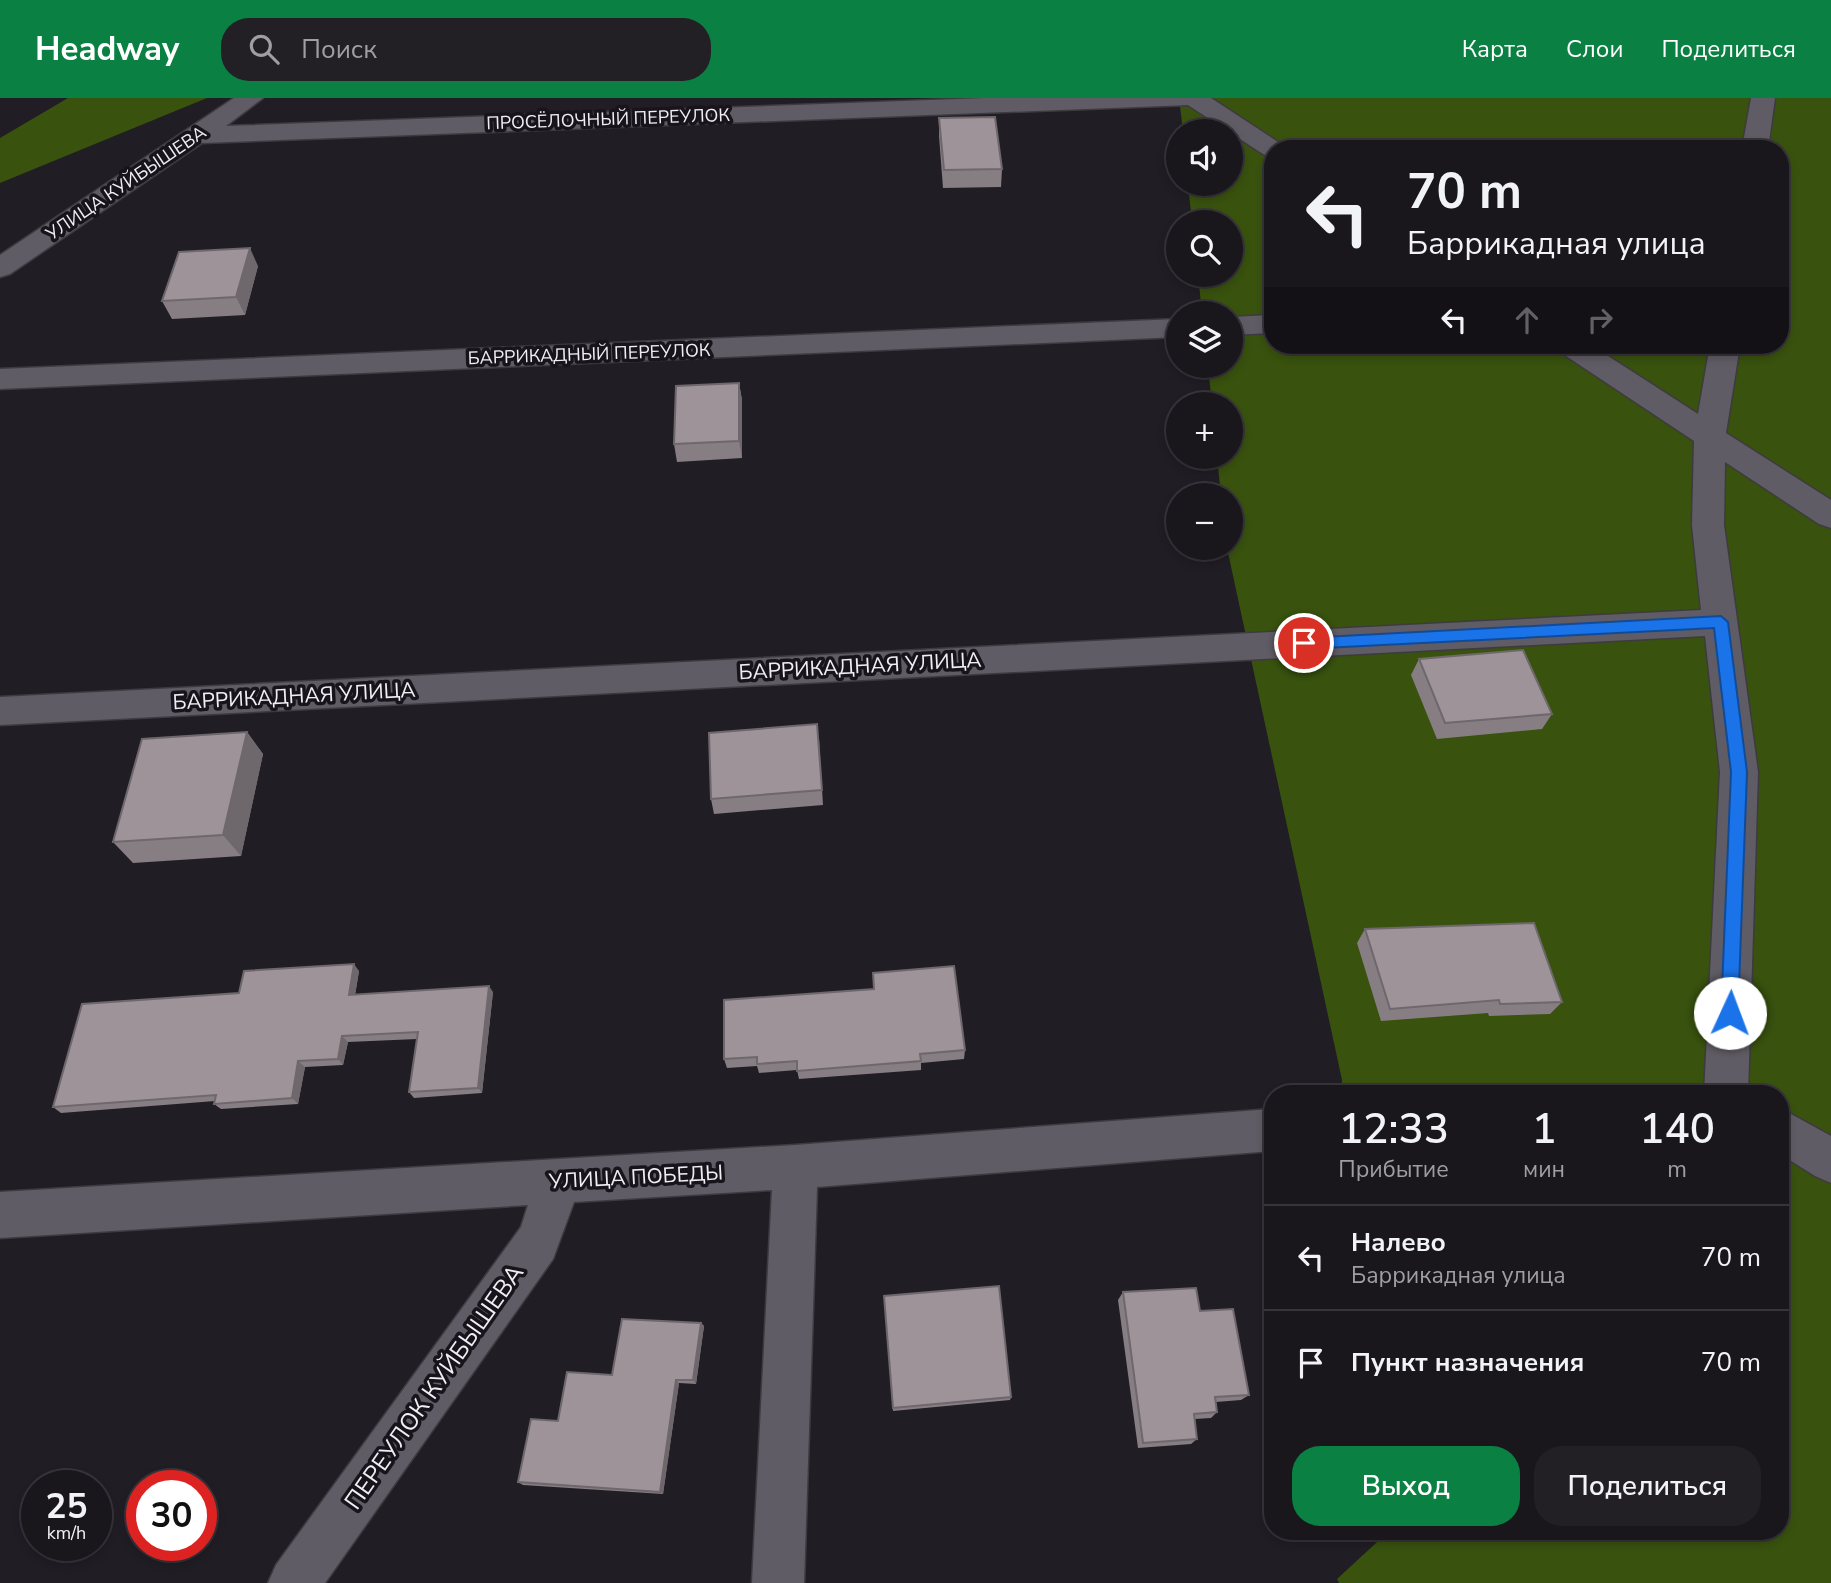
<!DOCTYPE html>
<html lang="ru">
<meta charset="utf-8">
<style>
:root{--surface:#19161c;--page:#221f25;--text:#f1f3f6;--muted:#9f9fa3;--line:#37353b;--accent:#0b8043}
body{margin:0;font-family:"Nunito Sans",sans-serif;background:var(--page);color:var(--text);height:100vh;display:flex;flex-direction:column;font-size:26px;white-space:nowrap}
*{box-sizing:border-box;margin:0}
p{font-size:23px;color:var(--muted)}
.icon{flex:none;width:38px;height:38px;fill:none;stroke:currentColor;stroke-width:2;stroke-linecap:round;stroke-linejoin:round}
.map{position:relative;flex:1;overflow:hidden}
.sheet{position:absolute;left:1264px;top:987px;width:525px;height:455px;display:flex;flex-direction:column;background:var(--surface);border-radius:28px;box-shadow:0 4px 10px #0003,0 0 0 2px var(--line)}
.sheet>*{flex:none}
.top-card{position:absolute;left:1264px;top:42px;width:525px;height:214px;border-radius:28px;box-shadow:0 4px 10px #0003,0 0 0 2px var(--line);background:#19161c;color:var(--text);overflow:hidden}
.fabs{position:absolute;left:1166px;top:21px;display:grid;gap:14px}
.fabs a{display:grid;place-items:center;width:77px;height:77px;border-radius:50%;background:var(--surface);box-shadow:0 4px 10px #0003,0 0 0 2px var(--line);font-size:35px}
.speed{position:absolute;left:21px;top:1372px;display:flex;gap:14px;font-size:35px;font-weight:700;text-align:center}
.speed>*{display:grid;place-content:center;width:91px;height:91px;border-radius:50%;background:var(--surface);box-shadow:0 4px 10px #0003,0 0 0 2px var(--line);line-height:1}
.speed small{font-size:18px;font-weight:400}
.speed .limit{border:10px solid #d22;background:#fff;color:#111}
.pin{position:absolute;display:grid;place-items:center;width:60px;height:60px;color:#fff;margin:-30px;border:4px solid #fff;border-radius:50%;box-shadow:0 2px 7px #0007}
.me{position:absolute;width:77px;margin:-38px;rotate:2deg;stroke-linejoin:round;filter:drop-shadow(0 0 5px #0008)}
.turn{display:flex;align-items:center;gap:24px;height:147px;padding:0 28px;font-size:32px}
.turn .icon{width:91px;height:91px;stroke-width:2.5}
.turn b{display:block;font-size:49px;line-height:60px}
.lanes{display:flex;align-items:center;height:66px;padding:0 28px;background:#0003;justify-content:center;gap:35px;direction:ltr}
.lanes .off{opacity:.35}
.eta{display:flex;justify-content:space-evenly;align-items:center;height:119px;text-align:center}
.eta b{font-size:42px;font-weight:600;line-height:49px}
.primary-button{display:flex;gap:14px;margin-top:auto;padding:14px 28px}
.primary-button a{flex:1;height:80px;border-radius:28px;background:var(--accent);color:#fff;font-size:28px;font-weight:600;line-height:80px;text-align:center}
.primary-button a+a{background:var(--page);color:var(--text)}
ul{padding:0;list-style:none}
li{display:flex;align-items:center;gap:21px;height:105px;padding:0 28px;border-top:2px solid var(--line)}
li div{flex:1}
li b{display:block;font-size:26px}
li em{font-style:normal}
header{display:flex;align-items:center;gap:42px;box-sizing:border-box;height:98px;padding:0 35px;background:var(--accent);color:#fff}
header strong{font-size:33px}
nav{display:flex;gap:38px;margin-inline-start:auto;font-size:24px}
.search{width:490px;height:63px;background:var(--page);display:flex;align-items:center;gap:18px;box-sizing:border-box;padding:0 24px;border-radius:28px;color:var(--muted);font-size:26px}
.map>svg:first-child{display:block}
</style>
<header>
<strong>Headway</strong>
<div class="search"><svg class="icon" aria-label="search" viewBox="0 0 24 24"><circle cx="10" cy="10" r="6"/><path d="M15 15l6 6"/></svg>Поиск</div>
<nav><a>Карта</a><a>Слои</a><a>Поделиться</a></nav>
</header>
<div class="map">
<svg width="1831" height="1485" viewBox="0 0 1831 1485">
<rect width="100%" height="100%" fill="#211d25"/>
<path fill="#39520e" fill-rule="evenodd" d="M 68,0 L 207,0 L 0,85 L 0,40 Z
M 1179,0 L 1831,0 L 1831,1485 L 1339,1485 L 1337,1481 L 1389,1433 L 1780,1433 L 1780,996 L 1340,996 L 1342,982 L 1227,450 L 1230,450 L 1230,397 L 1221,397 L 1217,359 L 1230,359 L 1230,306 L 1212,306 L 1208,268 L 1230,268 L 1230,215 L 1202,215 L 1198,177 L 1230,177 L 1230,124 L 1192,124 L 1188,86 L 1230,86 L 1230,33 L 1183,33 ZM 1272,51 L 1780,51 L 1780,247 L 1272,247 Z"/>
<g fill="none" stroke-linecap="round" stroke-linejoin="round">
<defs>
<path id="street" d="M 234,0 L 263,0 L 226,28 L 984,0 L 1211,0 L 1281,46 L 1285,51 L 1272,51 L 1272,59 L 1263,56 L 1188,7 L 202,45 L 10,176 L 0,179 L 0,157 Z
M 1751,0 L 1775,0 L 1768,51 L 1742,51 Z
M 1272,217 L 1272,235 L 1230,237 L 1230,219 Z
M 1178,221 L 1178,239 L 0,291 L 0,271 Z
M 1555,247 L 1591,247 L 1698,316 L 1710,247 L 1740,247 L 1726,335 L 1831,402 L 1831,430 L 1819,426 L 1725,364 L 1724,427 L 1758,674 L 1748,996 L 1704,996 L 1720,674 L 1705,538 L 0,627 L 0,599 L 1701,512 L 1692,427 L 1694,343 L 1560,254 Z
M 1780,1010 L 1831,1038 L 1831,1085 L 1815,1078 L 1780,1056 Z
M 1272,1011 L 1272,1053 L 817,1089 L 804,1485 L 752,1485 L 772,1092 L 574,1104 L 553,1161 L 325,1485 L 268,1485 L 276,1467 L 521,1129 L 528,1107 L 0,1140 L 0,1094 L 795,1047 Z"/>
</defs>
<use href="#street" stroke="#3d3b40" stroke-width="3"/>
<use href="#street" fill="#605c65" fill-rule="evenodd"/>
</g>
<path fill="#877e84" d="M 939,20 L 1002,71 L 1001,89 L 943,90 L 939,38 Z
M 258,168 L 245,217 L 172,221 L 162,203 Z
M 739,285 L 742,302 L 742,360 L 677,364 L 674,346 Z
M 1419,561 L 1552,616 L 1542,631 L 1437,641 L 1411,577 Z
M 247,634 L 263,656 L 241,758 L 133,765 L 113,744 Z
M 819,641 L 823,707 L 714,716 L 711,701 Z
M 1365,831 L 1562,904 L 1550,916 L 1489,918 L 1488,915 L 1381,923 L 1357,845 Z
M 359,873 L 355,897 L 493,894 L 482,995 L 414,1000 L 409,994 L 417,941 L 348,944 L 343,967 L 305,969 L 298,1006 L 221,1011 L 214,1006 L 215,1003 L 61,1015 L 53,1009 L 239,895 Z
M 724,902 L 965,952 L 964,961 L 921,965 L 921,972 L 799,981 L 797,972 L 759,975 L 757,968 L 727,970 L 724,961 Z
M 1123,1194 L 1200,1213 L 1249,1297 L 1241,1302 L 1216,1304 L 1217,1314 L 1211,1320 L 1195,1321 L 1197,1341 L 1191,1346 L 1138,1350 L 1118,1202 Z
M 884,1198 L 1011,1299 L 1010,1302 L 893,1313 Z
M 701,1225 L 704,1228 L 696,1286 L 679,1285 L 663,1396 L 523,1387 L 518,1384 L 558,1323 L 612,1277 Z"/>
<path fill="#6e676b" d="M 250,150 L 258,168 L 245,217 L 236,199 Z
M 739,285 L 742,302 L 742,360 L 739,343 Z
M 247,634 L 263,656 L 241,758 L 223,737 Z
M 354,866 L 359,873 L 354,904 L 349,897 Z
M 489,888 L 493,894 L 482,995 L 478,990 Z
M 342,938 L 348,944 L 343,967 L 338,961 Z
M 298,963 L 305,969 L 298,1006 L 292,1000 Z
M 701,1225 L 704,1228 L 696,1286 L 693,1282 Z
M 676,1282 L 679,1285 L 663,1396 L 660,1394 Z"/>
<path fill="#9d9399" stroke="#6e676b" stroke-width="2" d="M 995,19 L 1002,71 L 944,72 L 939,20 Z
M 250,150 L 236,199 L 162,203 L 179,154 Z
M 739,285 L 739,343 L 674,346 L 676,288 Z
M 1523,552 L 1552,616 L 1445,625 L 1419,561 Z
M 817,626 L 822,692 L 711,701 L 709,635 Z
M 247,634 L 223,737 L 113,744 L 142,641 Z
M 1534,825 L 1562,904 L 1500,906 L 1499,902 L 1390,911 L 1365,831 Z
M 354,866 L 349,897 L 489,888 L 478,990 L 409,994 L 418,934 L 342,938 L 338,961 L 298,963 L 292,1000 L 214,1006 L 216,997 L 53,1009 L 82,906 L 239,895 L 244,873 Z
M 954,868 L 965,952 L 920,956 L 921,963 L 797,973 L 797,963 L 757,966 L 757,959 L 724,961 L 724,902 L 874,891 L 873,875 Z
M 999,1188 L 1011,1299 L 893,1310 L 884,1198 Z
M 1196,1190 L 1200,1213 L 1233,1211 L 1249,1297 L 1215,1299 L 1217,1314 L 1194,1316 L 1197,1341 L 1143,1345 L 1123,1194 Z
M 622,1221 L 701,1225 L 693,1282 L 676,1282 L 660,1394 L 518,1384 L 531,1321 L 558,1323 L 567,1274 L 612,1277 Z"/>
<path fill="#1a73e8" stroke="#114b97" stroke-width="2" d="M 1721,518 L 1728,524 L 1747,674 L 1738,915 L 1736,921 L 1730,923 L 1723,921 L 1721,915 L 1731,674 L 1714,530 L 1304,551 L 1297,545 L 1304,540 Z"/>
<g text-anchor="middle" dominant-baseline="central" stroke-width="7" stroke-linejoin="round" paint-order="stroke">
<g font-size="18" fill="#f0eef3" stroke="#17141c">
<text transform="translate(608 21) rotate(-2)">ПРОСЁЛОЧНЫЙ ПЕРЕУЛОК</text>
<text transform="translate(126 85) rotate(-34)">УЛИЦА КУЙБЫШЕВА</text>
<text transform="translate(589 256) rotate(-2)">БАРРИКАДНЫЙ ПЕРЕУЛОК</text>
</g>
<g font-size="21" fill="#f0eef3" stroke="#17141c">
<text transform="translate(860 568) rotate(-3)">БАРРИКАДНАЯ УЛИЦА</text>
<text transform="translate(294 598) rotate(-3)">БАРРИКАДНАЯ УЛИЦА</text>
<text transform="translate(636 1079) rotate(-3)">УЛИЦА ПОБЕДЫ</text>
</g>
<g font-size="24" fill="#f0eef3" stroke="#17141c">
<text transform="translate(434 1289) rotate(-55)">ПЕРЕУЛОК КУЙБЫШЕВА</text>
</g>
</g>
</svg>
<div class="fabs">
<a><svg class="icon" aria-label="sound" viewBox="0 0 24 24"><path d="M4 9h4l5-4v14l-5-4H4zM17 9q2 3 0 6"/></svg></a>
<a><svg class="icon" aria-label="search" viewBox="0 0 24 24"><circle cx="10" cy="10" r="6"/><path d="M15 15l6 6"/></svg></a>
<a><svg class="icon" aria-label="layers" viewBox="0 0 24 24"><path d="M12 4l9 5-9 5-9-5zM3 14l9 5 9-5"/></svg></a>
<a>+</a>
<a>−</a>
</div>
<div class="speed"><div>25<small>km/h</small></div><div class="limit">30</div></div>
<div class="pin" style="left:1304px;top:545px;background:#d93025"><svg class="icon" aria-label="arrive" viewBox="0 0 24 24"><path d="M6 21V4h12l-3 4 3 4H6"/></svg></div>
<svg class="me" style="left:1730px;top:915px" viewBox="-20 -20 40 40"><circle r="19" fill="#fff"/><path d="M0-13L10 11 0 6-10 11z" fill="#1a73e8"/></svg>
<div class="top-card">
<div class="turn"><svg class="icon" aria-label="left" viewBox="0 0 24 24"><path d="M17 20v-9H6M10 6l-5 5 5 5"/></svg><div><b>70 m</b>Баррикадная улица</div></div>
<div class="lanes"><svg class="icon" aria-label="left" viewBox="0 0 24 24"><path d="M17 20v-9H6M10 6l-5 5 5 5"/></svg><svg class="icon off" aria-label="ahead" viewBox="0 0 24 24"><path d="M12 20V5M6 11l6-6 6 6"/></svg><svg class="icon off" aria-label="right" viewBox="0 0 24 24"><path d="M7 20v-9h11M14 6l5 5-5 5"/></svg></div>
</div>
<section class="sheet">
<div class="eta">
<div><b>12:33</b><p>Прибытие</p></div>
<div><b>1</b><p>мин</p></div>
<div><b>140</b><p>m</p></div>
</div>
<ul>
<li><svg class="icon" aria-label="left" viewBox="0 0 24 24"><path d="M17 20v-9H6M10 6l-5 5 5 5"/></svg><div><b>Налево</b><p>Баррикадная улица</p></div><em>70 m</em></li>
<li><svg class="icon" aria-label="arrive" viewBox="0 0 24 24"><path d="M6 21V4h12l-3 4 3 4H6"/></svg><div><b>Пункт назначения</b></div><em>70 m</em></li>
</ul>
<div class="primary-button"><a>Выход</a><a>Поделиться</a></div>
</section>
</div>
